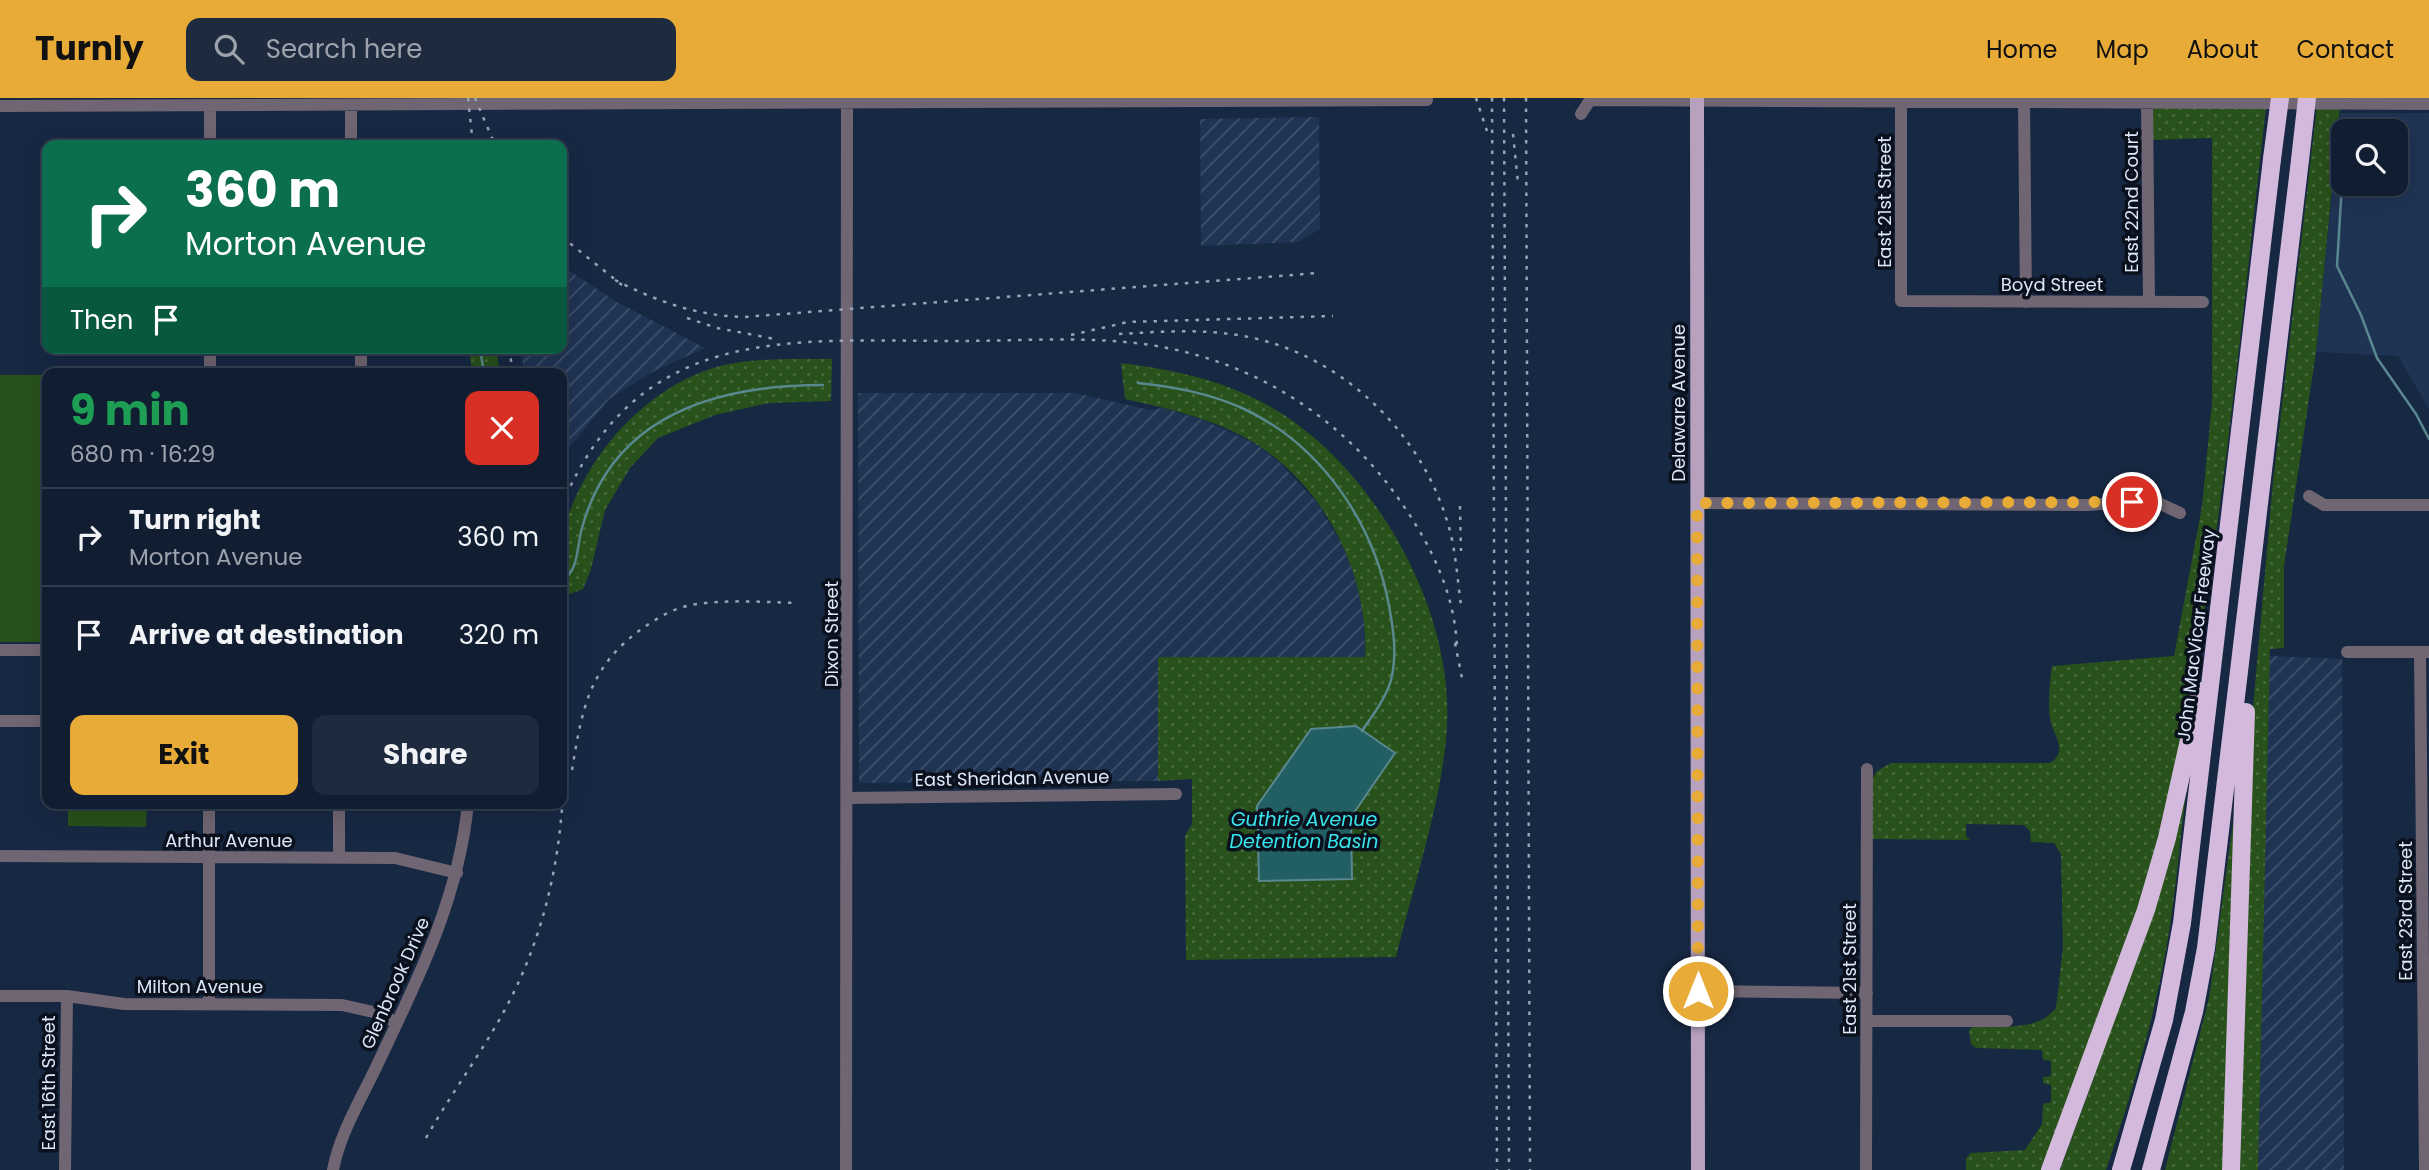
<!DOCTYPE html>
<meta charset="utf-8">
<style>
:root{--surface:#111e32;--page:#1e2b3e;--text:#f1f3f6;--muted:#9ca2ac;--line:#303c4d;--accent:#e8ab37}
body{margin:0;font-family:Poppins,sans-serif;background:var(--page);color:var(--text);height:100vh;display:flex;flex-direction:column;font-size:26px;white-space:nowrap}
*{box-sizing:border-box;margin:0}
p{font-size:23px;color:var(--muted)}
.icon{flex:none;width:38px;height:38px;fill:none;stroke:currentColor;stroke-width:2;stroke-linecap:round;stroke-linejoin:round}
.map{position:relative;flex:1;overflow:hidden}
.sheet{position:absolute;left:42px;top:270px;width:525px;height:441px;display:flex;flex-direction:column;background:var(--surface);border-radius:14px;box-shadow:0 7px 28px #0002,0 0 0 2px var(--line)}
.sheet>*{flex:none}
.guide{position:absolute;left:42px;top:42px;width:525px;height:214px;border-radius:14px;box-shadow:0 7px 28px #0002,0 0 0 2px var(--line);background:#0b6e4f;color:#fff;overflow:hidden}
.tools{position:absolute;left:2331px;top:21px;display:grid;gap:14px}
.tools a{display:grid;place-items:center;width:77px;height:77px;border-radius:14px;background:var(--surface);box-shadow:0 7px 28px #0002,0 0 0 2px var(--line);font-size:35px}
.pin{position:absolute;display:grid;place-items:center;width:60px;height:60px;color:#fff;margin:-30px;border:4px solid #fff;border-radius:50%;box-shadow:0 2px 7px #0007}
.me{position:absolute;width:77px;margin:-38px;rotate:0deg;stroke-linejoin:round;filter:drop-shadow(0 0 5px #0008)}
.turn{display:flex;align-items:center;gap:24px;height:147px;padding:0 28px;font-size:32px}
.turn .icon{width:91px;height:91px;stroke-width:2.5}
.turn b{display:block;font-size:49px;line-height:60px}
.then{display:flex;align-items:center;height:66px;padding:0 28px;background:#0003;gap:14px;font-size:26px}
.round{display:grid;place-items:center;flex:none;width:74px;height:74px;border-radius:14px;background:var(--page)}
.headline{display:flex;align-items:center;justify-content:space-between;height:119px;padding:0 28px}
h1{font-size:42px;font-weight:700;line-height:52px;color:#1e9e55}
.cta{display:flex;gap:14px;margin-top:auto;padding:14px 28px}
.cta a{flex:1;height:80px;border-radius:14px;background:var(--accent);color:#111;font-size:28px;font-weight:700;line-height:80px;text-align:center}
.cta a+a{background:var(--page);color:var(--text)}
ul{padding:0;list-style:none}
li{display:flex;align-items:center;gap:21px;height:98px;padding:0 28px;border-top:2px solid var(--line)}
li div{flex:1}
li b{display:block;font-size:26px}
li em{font-style:normal}
header{display:flex;align-items:center;gap:42px;box-sizing:border-box;height:98px;padding:0 35px;background:var(--accent);color:#111}
header strong{font-size:33px}
nav{display:flex;gap:38px;margin-inline-start:auto;font-size:24px}
.search{width:490px;height:63px;background:var(--page);display:flex;align-items:center;gap:18px;box-sizing:border-box;padding:0 24px;border-radius:14px;color:var(--muted);font-size:26px}
.map>svg:first-child{display:block}
</style>
<header>
<strong>Turnly</strong>
<div class="search"><svg class="icon" aria-label="search" viewBox="0 0 24 24"><circle cx="10" cy="10" r="6"/><path d="M15 15l6 6"/></svg>Search here</div>
<nav><a>Home</a><a>Map</a><a>About</a><a>Contact</a></nav>
</header>
<div class="map">
<svg width="2429" height="1072" viewBox="0 0 2429 1072">
<defs>
<pattern id="industrial-furrows" width="10" height="10" patternUnits="userSpaceOnUse" patternTransform="scale(1.75)"><rect width="10" height="10" fill="#1f3353"/><path d="M-1 1l2-2M0 10L10 0M9 11l2-2" fill="none" stroke="#3f516c"/></pattern>
<pattern id="grass-dots" width="8" height="8" patternUnits="userSpaceOnUse" patternTransform="scale(1.75)"><rect width="8" height="8" fill="#28511b"/><path d="M2 2h.1M6 6h.1" fill="none" stroke="#476a3d" stroke-width="1.8" stroke-linecap="round"/></pattern>
</defs>
<rect width="100%" height="100%" fill="#172843"/>
<path fill="#1f3353" fill-rule="evenodd" d="M 2340,15 L 2429,15 L 2429,311 L 2398,258 L 2316,254 ZM 2343,33 L 2396,33 L 2396,86 L 2343,86 Z"/>
<path fill="url(#industrial-furrows)" d="M 1319,19 L 1320,131 L 1299,144 L 1201,148 L 1200,21 Z
M 562,168 L 617,204 L 705,250 L 656,272 L 609,301 L 562,359 L 562,275 L 524,275 L 521,250 L 562,250 Z
M 858,295 L 1075,295 L 1150,312 L 1164,310 L 1203,322 L 1256,346 L 1280,365 L 1318,406 L 1343,448 L 1355,475 L 1364,519 L 1365,559 L 1158,559 L 1158,683 L 859,685 Z
M 2269,558 L 2342,561 L 2344,1072 L 2258,1072 Z"/>
<path fill="url(#grass-dots)" d="M 2317,8 L 2340,9 L 2316,254 L 2284,468 L 2284,550 L 2270,551 L 2258,1072 L 2239,1072 L 2253,610 L 2273,384 Z
M 2266,9 C 2237,260 2216,513 2156,759 L 2047,1072 L 1966,1072 L 1966,1060 L 1971,1055 L 2025,1052 L 2042,1026 L 2043,1006 L 2051,1004 L 2051,987 L 2043,985 L 2043,979 L 2051,978 L 2051,963 L 2043,962 L 2042,952 L 1976,950 L 1971,946 L 1969,932 L 1974,928 C 2001,928 2037,934 2056,910 L 2063,849 L 2061,756 L 2054,745 L 2031,744 L 2030,733 L 2024,727 L 1966,726 L 1966,738 L 1970,742 L 1870,741 L 1873,680 L 1877,673 L 1891,665 L 2050,665 C 2068,654 2055,639 2051,625 C 2047,610 2050,583 2052,568 L 2174,558 L 2202,408 L 2212,304 L 2212,40 L 2153,42 L 2153,14 L 2154,10 Z
M 469,250 L 496,250 L 500,275 L 472,275 Z
M 832,261 L 831,303 L 769,305 L 715,317 L 658,340 L 630,370 L 605,412 L 591,471 L 583,491 L 562,499 C 562,477 558,451 564,430 C 585,360 640,295 710,271 C 748,259 793,261 832,261 Z
M 1121,265 C 1177,272 1232,284 1281,315 C 1377,376 1453,512 1447,626 C 1444,697 1413,789 1396,859 L 1186,862 L 1185,738 L 1192,726 L 1192,681 L 1158,683 L 1158,559 L 1365,559 C 1369,478 1326,390 1256,346 C 1216,321 1170,311 1125,301 Z
M 2187,688 C 2180,740 2176,794 2167,846 C 2154,923 2131,998 2106,1072 L 2060,1072 L 2094,979 Z
M 2235,710 L 2225,1072 L 2165,1072 L 2209,900 Z"/>
<path fill="#28511b" d="M 0,277 L 47,277 L 47,544 L 0,544 Z
M 68,705 L 147,705 L 146,729 L 68,728 Z"/>
<path fill="#225f62" stroke="#5a888f" stroke-width="2" d="M 1356,628 L 1395,655 L 1351,719 L 1352,781 L 1259,783 L 1257,708 L 1311,631 Z"/>
<g fill="none" stroke-linecap="round" stroke-linejoin="round">
<path stroke="#5a888f" stroke-width="2.5" d="M 2343,69 L 2337,168 L 2361,217 L 2377,260 L 2416,316 L 2429,341
M 480,250 L 484,275
M 1138,285 C 1175,289 1208,295 1242,310 C 1321,346 1374,425 1389,508 C 1394,534 1397,557 1391,582 C 1386,600 1372,618 1362,633
M 562,482 C 579,474 577,446 582,430 C 613,316 718,287 823,287"/>
<path stroke="#706572" stroke-width="12" d="M 1901,4 L 1901,203 L 2203,204
M 2024,4 L 2026,204
M 2147,5 L 2149,204
M 351,7 L 351,47
M 0,8 L 1427,2
M 1581,16 L 1590,2 L 2429,6
M 210,47 L 210,7
M 210,275 L 210,250
M 361,275 L 361,250
M 2309,398 L 2324,407 L 2429,407
M 1697,405 L 2086,407 L 2154,403 L 2180,415
M 0,552 L 47,552
M 2347,554 L 2429,554
M 2420,554 L 2425,1072
M 0,623 L 47,623
M 848,700 L 1176,696
M 339,705 L 339,759
M 0,758 L 395,760 L 457,775
M 1698,893 L 1867,895
M 0,898 L 67,898 L 124,906 L 342,907 L 378,915 L 397,925
M 209,905 L 209,705
M 1867,923 L 2007,923
M 65,1072 L 67,898
M 333,1072 C 340,1034 363,998 379,963 C 419,879 459,799 468,705
M 846,1072 L 847,0
M 1866,1072 L 1867,671"/>
<path stroke="#b7a1bd" stroke-width="14" d="M 1697,0 L 1698,1072"/>
<path stroke="#d3b9db" stroke-width="18" d="M 2050,1072 L 2146,812 L 2167,740 L 2200,593
M 2121,1072 L 2164,922 L 2182,825 L 2272,61
M 2151,1072 L 2194,914 L 2206,850 L 2300,62
M 2231,1072 L 2246,614"/>
<path stroke="#96a3b8" stroke-width="2.5" stroke-dasharray="3.5 7" stroke-linecap="butt" d="M 468,0 L 473,47
M 475,0 L 495,47
M 1476,0 L 1487,33
M 1492,0 L 1497,1072
M 1504,0 L 1509,1072
M 1526,0 L 1530,1072
M 1513,36 L 1518,85
M 562,139 L 622,187
M 615,182 C 656,203 697,218 744,219 L 1318,175
M 687,220 L 717,230 L 775,241
M 1119,236 C 1155,234 1194,231 1230,236 C 1331,248 1418,327 1447,423 C 1456,450 1457,480 1461,507
M 1071,237 L 1128,224 L 1333,218
M 509,250 L 513,275
M 562,407 C 639,224 789,243 956,243 C 1012,243 1070,239 1125,244 C 1231,253 1326,305 1390,389 C 1426,437 1456,492 1457,553
M 1460,408 L 1461,453
M 1455,545 L 1462,580
M 572,672 C 582,611 589,568 643,530 C 657,520 674,510 691,507 C 726,501 763,504 798,505
M 426,1040 C 453,992 487,948 512,898 C 554,814 569,716 562,622"/>
<path stroke="#d3b9db" stroke-width="18" d="M 2272,61 L 2280,0
M 2300,62 L 2307,0"/>
</g>
<g fill="none" stroke-linecap="round" stroke-linejoin="round">
<path stroke="#e8ab37" stroke-width="12" stroke-dasharray="0 21.6" d="M 1698,893 L 1697,405 L 2132,404"/>
</g>
<g text-anchor="middle" dominant-baseline="central" stroke-width="7" stroke-linejoin="round" paint-order="stroke">
<g font-size="18" fill="#dce7f9" stroke="#0a111d">
<text transform="translate(1884 104) rotate(-90)">East 21st Street</text>
<text transform="translate(2131 104) rotate(-90)">East 22nd Court</text>
<text x="2052" y="186">Boyd Street</text>
<text transform="translate(1678 305) rotate(-90)">Delaware Avenue</text>
<text transform="translate(831 536) rotate(-90)">Dixon Street</text>
<text transform="translate(2196 537) rotate(-83)">John MacVicar Freeway</text>
<text transform="translate(1012 680) rotate(-1)">East Sheridan Avenue</text>
<text x="229" y="742">Arthur Avenue</text>
<text transform="translate(2405 813) rotate(-90)">East 23rd Street</text>
<text transform="translate(1849 871) rotate(-90)">East 21st Street</text>
<text transform="translate(395 885) rotate(-66)">Glenbrook Drive</text>
<text x="200" y="888">Milton Avenue</text>
<text transform="translate(48 985) rotate(-90)">East 16th Street</text>
</g>
<g font-size="19" font-style="italic" fill="#39e5ec" stroke="#0a111d">
<text x="1304" y="721">Guthrie Avenue<tspan x="1304" dy="22">Detention Basin</tspan></text>
</g>
</g>
</svg>
<div class="tools">
<a><svg class="icon" aria-label="search" viewBox="0 0 24 24"><circle cx="10" cy="10" r="6"/><path d="M15 15l6 6"/></svg></a>
</div>
<div class="pin" style="left:2132px;top:404px;background:#d93025"><svg class="icon" aria-label="arrive" viewBox="0 0 24 24"><path d="M6 21V4h12l-3 4 3 4H6"/></svg></div>
<svg class="me" style="left:1698px;top:893px" viewBox="-20 -20 40 40"><circle r="17" fill="#e8ab37" stroke="#fff" stroke-width="3"/><path d="M0-11L8 9 0 5-8 9z" fill="#fff"/></svg>
<div class="guide">
<div class="turn"><svg class="icon" aria-label="right" viewBox="0 0 24 24"><path d="M7 20v-9h11M14 6l5 5-5 5"/></svg><div><b>360 m</b>Morton Avenue</div></div>
<div class="then">Then<svg class="icon" aria-label="arrive" viewBox="0 0 24 24"><path d="M6 21V4h12l-3 4 3 4H6"/></svg></div>
</div>
<section class="sheet">
<div class="headline"><div><h1>9 min</h1><p>680 m · 16:29</p></div><a class="round" style="background:#d93025;color:#fff"><svg class="icon" aria-label="close" viewBox="0 0 24 24"><path d="M6 6l12 12M18 6L6 18"/></svg></a></div>
<ul>
<li><svg class="icon" aria-label="right" viewBox="0 0 24 24"><path d="M7 20v-9h11M14 6l5 5-5 5"/></svg><div><b>Turn right</b><p>Morton Avenue</p></div><em>360 m</em></li>
<li><svg class="icon" aria-label="arrive" viewBox="0 0 24 24"><path d="M6 21V4h12l-3 4 3 4H6"/></svg><div><b>Arrive at destination</b></div><em>320 m</em></li>
</ul>
<div class="cta"><a>Exit</a><a>Share</a></div>
</section>
</div>
